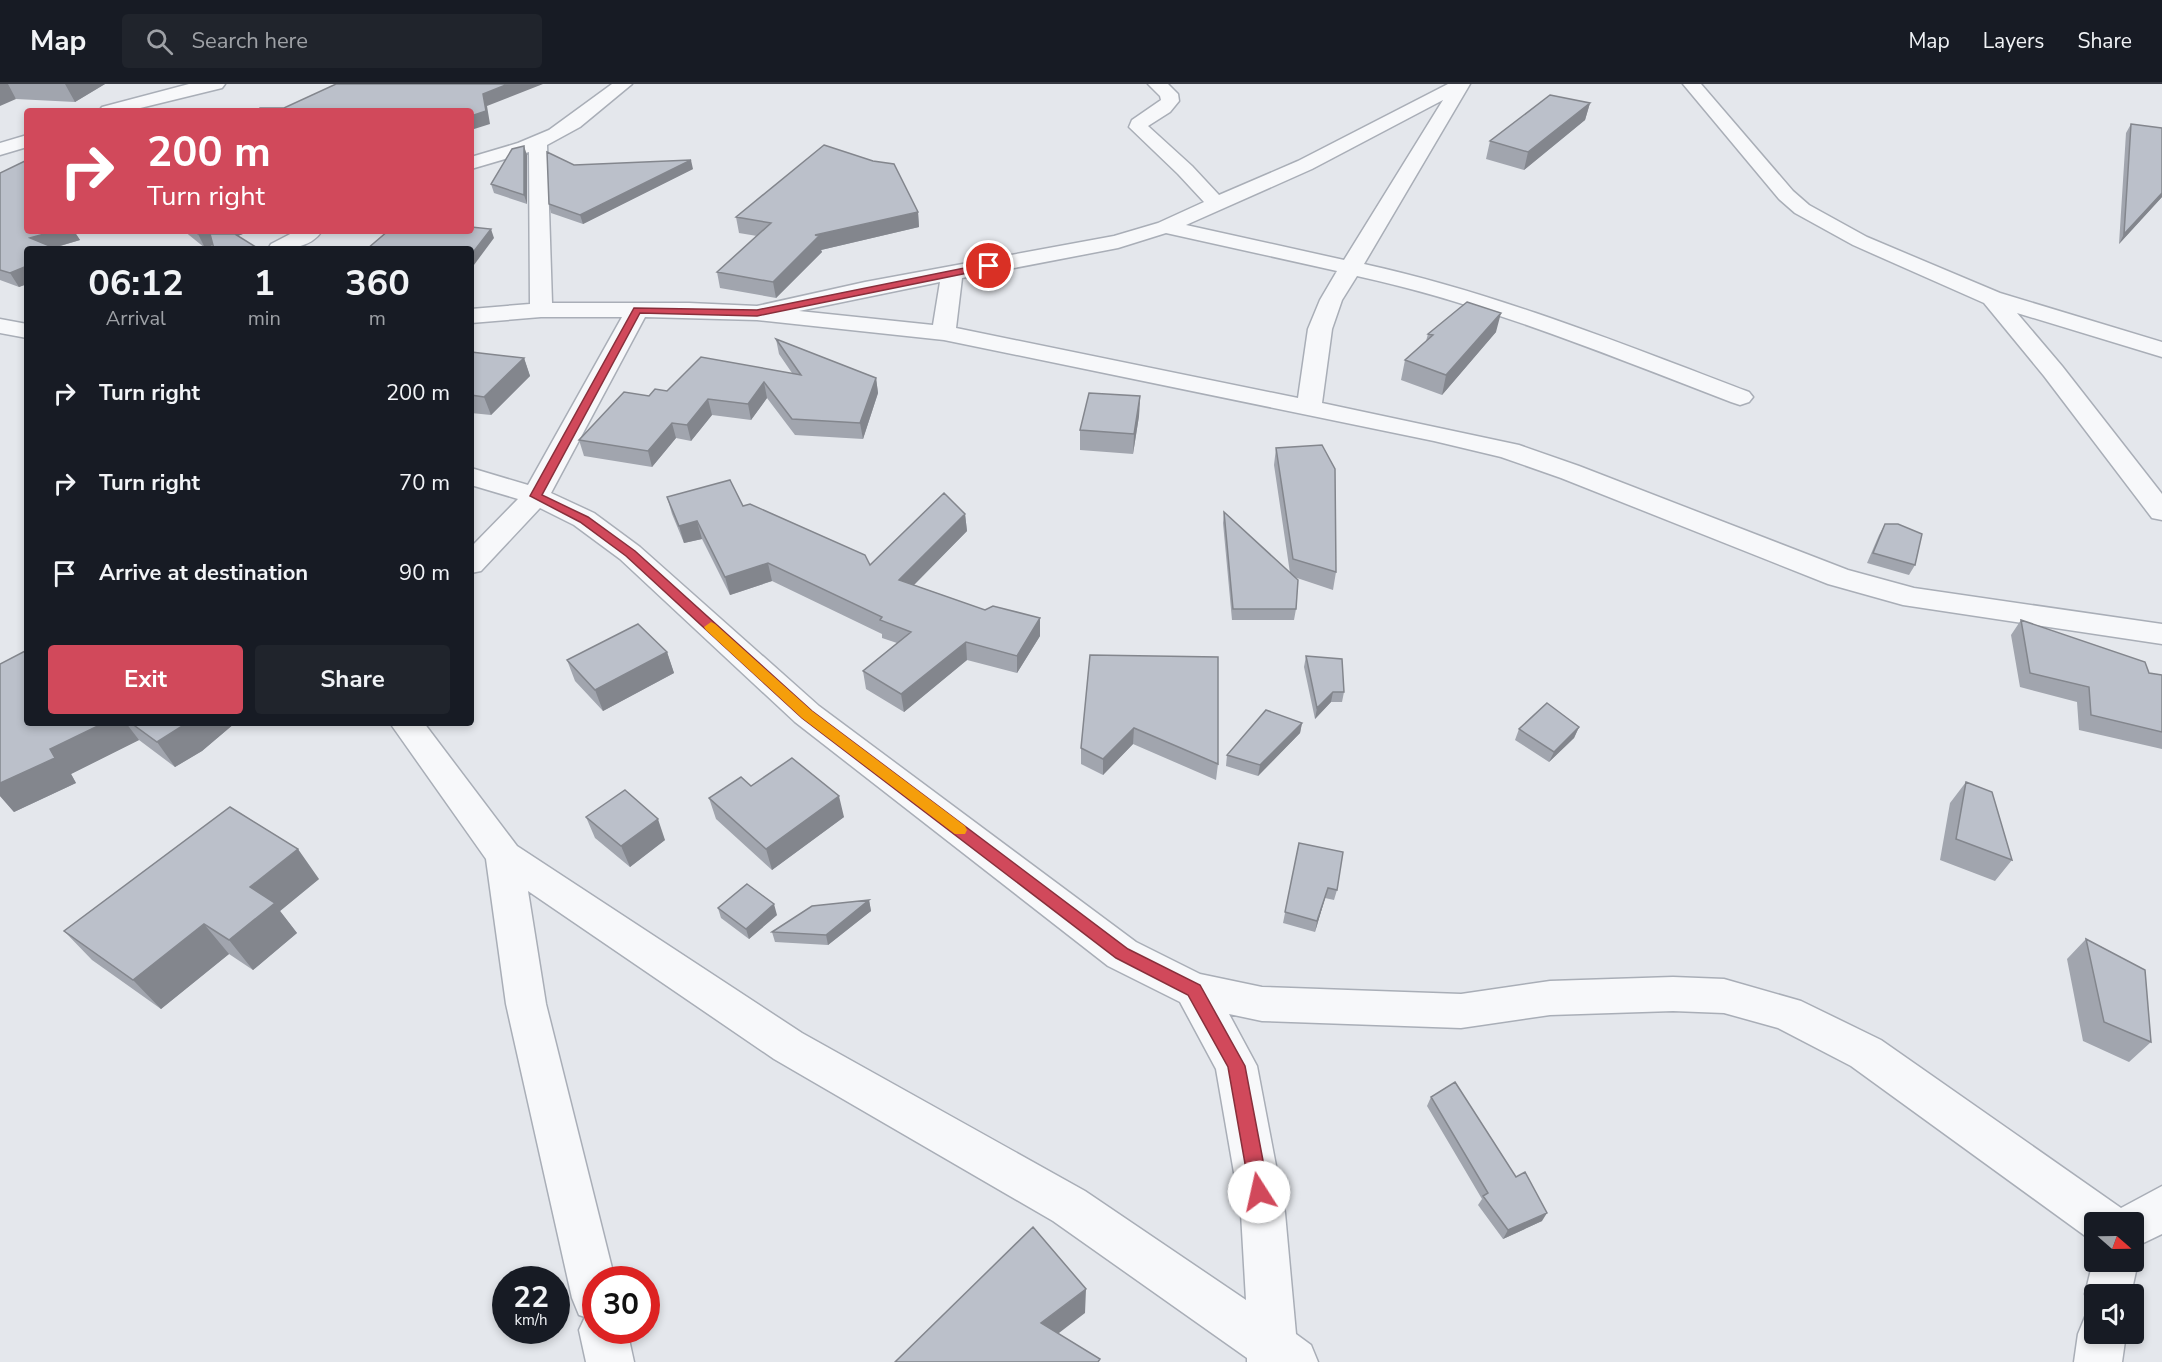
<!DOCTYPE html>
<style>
:root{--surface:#171b24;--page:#20242c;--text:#f1f3f6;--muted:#9ea1a6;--line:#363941;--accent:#d1495b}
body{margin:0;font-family:"Nunito Sans",sans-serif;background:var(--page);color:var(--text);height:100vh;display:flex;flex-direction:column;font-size:22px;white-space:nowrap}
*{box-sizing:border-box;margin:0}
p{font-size:20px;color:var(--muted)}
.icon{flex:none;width:33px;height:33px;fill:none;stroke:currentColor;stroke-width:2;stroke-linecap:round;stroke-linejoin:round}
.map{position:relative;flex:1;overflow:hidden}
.panel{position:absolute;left:24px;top:162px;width:450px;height:480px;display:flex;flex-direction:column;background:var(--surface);border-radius:6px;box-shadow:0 3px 9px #0003}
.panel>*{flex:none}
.hud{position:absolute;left:24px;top:24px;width:450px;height:126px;border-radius:6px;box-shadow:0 3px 9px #0003;background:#d1495b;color:#fff;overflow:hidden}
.needle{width:39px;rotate:110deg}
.controls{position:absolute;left:2084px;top:1128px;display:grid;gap:12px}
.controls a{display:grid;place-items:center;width:60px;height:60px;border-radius:6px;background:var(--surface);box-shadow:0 3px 9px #0003;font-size:30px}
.speed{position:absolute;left:492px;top:1182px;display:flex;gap:12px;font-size:30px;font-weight:700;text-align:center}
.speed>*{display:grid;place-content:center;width:78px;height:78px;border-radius:50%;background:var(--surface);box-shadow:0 3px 9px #0003;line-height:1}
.speed small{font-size:15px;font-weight:400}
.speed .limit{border:9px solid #d22;background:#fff;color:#111}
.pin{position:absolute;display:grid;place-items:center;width:51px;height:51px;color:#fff;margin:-26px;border:3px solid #fff;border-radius:50%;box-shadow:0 2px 6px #0007}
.me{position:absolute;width:66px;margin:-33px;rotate:350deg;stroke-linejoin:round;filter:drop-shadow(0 0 4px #0008)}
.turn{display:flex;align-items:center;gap:21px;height:126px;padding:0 24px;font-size:27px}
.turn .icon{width:78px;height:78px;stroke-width:2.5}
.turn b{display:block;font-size:42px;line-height:51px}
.eta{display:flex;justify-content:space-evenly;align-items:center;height:102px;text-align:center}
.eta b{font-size:36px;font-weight:700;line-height:42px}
.action{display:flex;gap:12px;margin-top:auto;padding:12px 24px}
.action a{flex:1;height:69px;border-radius:6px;background:var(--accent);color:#fff;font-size:24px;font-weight:700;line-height:69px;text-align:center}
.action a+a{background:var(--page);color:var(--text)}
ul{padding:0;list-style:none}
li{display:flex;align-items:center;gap:18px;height:90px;padding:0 24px}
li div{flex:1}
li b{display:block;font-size:22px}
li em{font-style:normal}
header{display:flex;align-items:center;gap:36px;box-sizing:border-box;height:84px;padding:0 30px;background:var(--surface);border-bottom:2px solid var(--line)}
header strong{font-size:28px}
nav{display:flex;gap:33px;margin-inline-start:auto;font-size:21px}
.search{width:420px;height:54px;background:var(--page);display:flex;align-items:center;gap:15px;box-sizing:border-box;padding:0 21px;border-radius:6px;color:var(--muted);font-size:22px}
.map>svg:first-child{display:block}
</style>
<header>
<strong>Map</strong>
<div class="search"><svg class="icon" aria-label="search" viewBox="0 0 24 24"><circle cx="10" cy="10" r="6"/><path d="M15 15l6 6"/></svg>Search here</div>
<nav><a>Map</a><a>Layers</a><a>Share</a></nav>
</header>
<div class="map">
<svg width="2162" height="1278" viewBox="0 0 2162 1278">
<rect width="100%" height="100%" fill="#e4e7ec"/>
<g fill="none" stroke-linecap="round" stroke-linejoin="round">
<defs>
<path id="minor" d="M 189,0 L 225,0 L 222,4 L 128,27 L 99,27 L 102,23 Z
M 612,0 L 632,0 L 580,43 L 547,61 L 552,219 L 689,219 L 757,222 L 865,198 L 1114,152 L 1158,139 L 1204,118 L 1178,90 L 1129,43 L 1132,36 L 1161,16 L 1160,12 L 1148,0 L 1168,0 L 1178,10 L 1179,17 L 1170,28 L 1148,42 L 1192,82 L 1219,111 L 1298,77 L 1448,0 L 1470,0 L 1364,180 C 1496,209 1622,260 1749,308 L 1753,313 L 1749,318 L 1740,321 L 1731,318 C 1608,271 1486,220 1357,192 L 1342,216 L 1332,245 L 1322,319 L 1519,361 L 1579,382 L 1848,486 L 1914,504 L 2162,540 L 2162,560 L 1903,521 L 1828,500 L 1561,394 L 1501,373 L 1434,357 L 944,256 L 757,236 L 645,233 L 551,409 L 594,429 L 640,463 L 819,622 L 1136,858 L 1200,890 L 1262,903 L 1461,910 L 1550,897 L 1673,893 L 1724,895 L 1801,917 L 1881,956 L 2121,1124 L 2162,1102 L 2162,1150 L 2133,1164 L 2133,1138 L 2094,1138 L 2094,1156 L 2088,1154 L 1851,982 L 1778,944 L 1724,929 L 1673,927 L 1550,931 L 1461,944 L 1262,937 L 1229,930 L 1257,982 L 1285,1129 L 1296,1250 L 1311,1261 L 1318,1278 L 1247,1278 L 1247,1274 L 1053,1137 L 774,975 L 528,807 L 546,920 L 615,1196 L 596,1196 L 596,1246 L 627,1246 L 634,1278 L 586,1278 L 579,1246 L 585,1233 L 579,1231 L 572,1214 L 506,920 L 486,775 L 390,639 L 424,639 L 517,762 L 802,949 L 1085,1107 L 1246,1216 L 1241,1129 L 1216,985 L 1180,918 L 1108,882 L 795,638 L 620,475 L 574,441 L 540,424 L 481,487 L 471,489 L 471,463 L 518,415 L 471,401 L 471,384 L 528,401 L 622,233 L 541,233 L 471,239 L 471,225 L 530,220 L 529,68 L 471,85 L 471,73 L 518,59 L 549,46 ZM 1443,16 L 1344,176 L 1186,141 L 1312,85 ZM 1166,149 L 1337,187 L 1320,216 L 1308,245 L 1298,314 L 956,244 L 962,194 L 1118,164 ZM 940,198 L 933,241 L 799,227 Z
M 1683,0 L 1701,0 L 1793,107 L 1809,121 L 1867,153 L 2000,209 L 2162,258 L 2162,273 L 2017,229 L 2062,282 L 2162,410 L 2162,436 L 2152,434 L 2044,292 L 1984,219 L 1853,161 L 1795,129 L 1779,115 Z
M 27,51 L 27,63 L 0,71 L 0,59 Z
M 296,147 L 322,147 C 310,165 287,165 268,165 L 271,160 Z
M 0,235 L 27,240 L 27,254 L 0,249 Z
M 2133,1166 L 2138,1178 L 2131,1210 L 2094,1210 L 2094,1228 L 2091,1227 L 2085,1210 L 2094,1173 L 2094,1178 L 2133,1178 Z
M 2094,1229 L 2094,1250 L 2126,1250 L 2122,1278 L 2074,1278 L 2078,1250 L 2085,1233 Z"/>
</defs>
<use href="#minor" stroke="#a9aeb7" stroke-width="3"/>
<use href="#minor" fill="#f7f8fa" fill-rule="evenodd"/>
</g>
<path fill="#a1a5ae" d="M 0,0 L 105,0 L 75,18 L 16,15 Z
M 1590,19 L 1585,36 L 1524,86 L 1486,75 L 1490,57 Z
M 2131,40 L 2162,113 L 2119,160 L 2126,49 Z
M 527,71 L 527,120 L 494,109 L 491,100 Z
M 574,81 L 693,85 L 583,140 L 551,129 L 549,120 Z
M 0,89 L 27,147 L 74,147 L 80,156 L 54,164 L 27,165 L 27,200 L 19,203 L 0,196 Z
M 918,128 L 919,143 L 821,166 L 822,168 L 776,214 L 720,204 L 717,188 L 757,152 L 739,149 L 736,133 Z
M 184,147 L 251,147 L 205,164 Z
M 1496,248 L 1442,311 L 1401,296 L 1405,276 L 1426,257 L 1428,250 Z
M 776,255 L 876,294 L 878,309 L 863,355 L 795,351 L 767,314 L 751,336 L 712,331 L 691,357 L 676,354 L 652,383 L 584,372 L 579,356 L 649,312 L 667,307 L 792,289 L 779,270 Z
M 471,268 L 524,274 L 530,292 L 491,331 L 471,329 Z
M 1140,312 L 1139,332 L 1133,370 L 1080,366 L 1080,346 Z
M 1276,364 L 1336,488 L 1333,506 L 1294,493 L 1296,525 L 1294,536 L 1232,536 L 1223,439 L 1224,428 L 1290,489 L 1274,381 Z
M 667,413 L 743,422 L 870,481 L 965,430 L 967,447 L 914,501 L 985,526 L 1040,534 L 1040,552 L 1017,589 L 967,576 L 904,628 L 866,605 L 863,587 L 897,559 L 882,554 L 882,550 L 772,497 L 730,511 L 702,455 L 684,459 L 672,430 Z
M 1885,440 L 1915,481 L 1909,491 L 1867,479 L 1879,451 Z
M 2021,536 L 2149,589 L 2162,591 L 2162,665 L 2079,646 L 2077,618 L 2020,603 L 2011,551 Z
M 667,568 L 674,589 L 603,627 L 575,597 L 567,576 Z
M 1090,571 L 1218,680 L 1216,696 L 1133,660 L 1103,691 L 1081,680 L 1081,664 Z
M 1306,572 L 1344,608 L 1342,618 L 1331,618 L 1315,635 L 1304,583 Z
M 0,580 L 27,639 L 235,639 L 202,667 L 175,683 L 139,656 L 71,690 L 76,699 L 14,728 L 0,712 Z
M 1302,639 L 1300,649 L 1258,692 L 1226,682 L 1227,671 Z
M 1579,643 L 1574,654 L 1549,678 L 1515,656 L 1519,645 Z
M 1966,698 L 2012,776 L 1995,797 L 1940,776 L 1950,719 Z
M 751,702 L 844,733 L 772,786 L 716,735 L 709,714 Z
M 586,733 L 665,756 L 630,783 L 595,754 Z
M 1299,759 L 1337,806 L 1334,816 L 1325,814 L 1315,848 L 1283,839 Z
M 319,795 L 280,827 L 297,849 L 253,886 L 229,870 L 161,925 L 92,876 L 64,847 Z
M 869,816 L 871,827 L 828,861 L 775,858 L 772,848 Z
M 718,824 L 777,831 L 749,855 L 721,834 Z
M 2086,855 L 2151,958 L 2129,978 L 2083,957 L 2067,875 Z
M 1431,1013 L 1516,1093 L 1542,1137 L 1503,1155 L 1478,1121 L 1482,1115 L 1427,1022 Z"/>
<path fill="#83868d" d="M 0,0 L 8,0 L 16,15 L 0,22 Z
M 65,0 L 105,0 L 75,18 Z
M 508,0 L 543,0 L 487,22 L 490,40 L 471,46 L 471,32 L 483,10 Z
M 1590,19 L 1585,36 L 1524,86 L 1528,68 Z
M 524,62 L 527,71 L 527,120 L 524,111 Z
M 691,76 L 693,85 L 583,140 L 580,131 Z
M 2162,109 L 2162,113 L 2119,160 L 2124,150 Z
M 918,128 L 919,143 L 821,166 L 822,168 L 776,214 L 773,198 L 815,151 Z
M 491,145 L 494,154 L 471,185 L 471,171 Z
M 55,147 L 74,147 L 80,156 L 49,165 L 30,154 Z
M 207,147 L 251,147 L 205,164 L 198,150 Z
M 27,182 L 27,200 L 19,203 L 10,189 Z
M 1501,229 L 1496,248 L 1442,311 L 1446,291 Z
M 524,274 L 530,292 L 491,331 L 484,313 Z
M 876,294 L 878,309 L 863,355 L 860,339 Z
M 764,298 L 767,314 L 751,336 L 748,320 Z
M 1140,312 L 1139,332 L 1133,370 L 1134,350 Z
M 708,315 L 712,331 L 691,357 L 687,341 Z
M 672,339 L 676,354 L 652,383 L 648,367 Z
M 965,430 L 967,447 L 902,513 L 899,496 Z
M 697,437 L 702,455 L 684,459 L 679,442 Z
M 768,479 L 772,497 L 730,511 L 725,493 Z
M 1040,534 L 1040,552 L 1017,589 L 1017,572 Z
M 966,558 L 967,576 L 904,628 L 901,610 Z
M 667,568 L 674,589 L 603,627 L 595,606 Z
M 1333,608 L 1331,618 L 1315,635 L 1317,624 Z
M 104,639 L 126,639 L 139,656 L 71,690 L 76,699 L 14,728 L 0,712 L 0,699 L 50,665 Z
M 187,639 L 235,639 L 202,667 L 175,683 L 157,658 Z
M 1302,639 L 1300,649 L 1258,692 L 1260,681 Z
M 1579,643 L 1574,654 L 1549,678 L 1554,668 Z
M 1134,644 L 1133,660 L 1103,691 L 1103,675 Z
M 839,712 L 844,733 L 772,786 L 766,765 Z
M 658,735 L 665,756 L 630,783 L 621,762 Z
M 298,765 L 319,795 L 280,827 L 297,849 L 253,886 L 229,856 L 250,803 Z
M 1328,804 L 1325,814 L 1315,848 L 1317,837 Z
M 869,816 L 871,827 L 828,861 L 826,851 Z
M 774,820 L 777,831 L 749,855 L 746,845 Z
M 204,840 L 229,870 L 161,925 L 133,896 Z
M 1547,1129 L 1542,1137 L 1503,1155 L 1508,1146 Z
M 1086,1205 L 1085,1229 L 1042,1262 L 1041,1239 Z"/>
<path fill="#bbc0ca" stroke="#83868d" stroke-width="1.5" d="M 336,0 L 508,0 L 483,10 L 486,27 L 471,32 L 471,27 L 257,27 L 260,24 L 284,24 Z
M 1550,11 L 1590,19 L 1528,68 L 1490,57 Z
M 2131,40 L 2162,44 L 2162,109 L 2124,150 Z
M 824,61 L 873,77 L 894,80 L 918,128 L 815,151 L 819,152 L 773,198 L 717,188 L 771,139 L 736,133 Z
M 524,62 L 524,111 L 491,100 L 512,65 Z
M 547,68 L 574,81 L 691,76 L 580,131 L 549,120 Z
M 27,76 L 27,147 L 55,147 L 30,154 L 57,165 L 27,165 L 27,182 L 10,189 L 0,186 L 0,89 Z
M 471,143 L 491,145 L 471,171 L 471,165 L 367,165 L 388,147 L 471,147 Z
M 194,147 L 207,147 L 198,150 Z
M 210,150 L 235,150 L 259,165 L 214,165 Z
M 1467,218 L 1501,229 L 1446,291 L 1405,276 L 1433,251 L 1428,250 Z
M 776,255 L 876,294 L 860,339 L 792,335 L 764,298 L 748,320 L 708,315 L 687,341 L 672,339 L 648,367 L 579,356 L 624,308 L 649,312 L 655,305 L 667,307 L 701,273 L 801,291 Z
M 471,268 L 524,274 L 484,313 L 471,311 Z
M 1089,309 L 1140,312 L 1134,350 L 1080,346 Z
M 1322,361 L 1335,385 L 1336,488 L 1293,475 L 1276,364 Z
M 730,396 L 743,422 L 750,420 L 865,471 L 870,481 L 944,409 L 965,430 L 899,496 L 985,526 L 993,522 L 1040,534 L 1017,572 L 966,558 L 901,610 L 863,587 L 911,548 L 880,536 L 882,533 L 768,479 L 725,493 L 697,437 L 679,442 L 667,413 Z
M 1224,428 L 1298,496 L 1296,525 L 1233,525 Z
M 1885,440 L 1898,440 L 1922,450 L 1915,481 L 1873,469 Z
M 2021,536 L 2145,578 L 2149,589 L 2162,591 L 2162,648 L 2091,631 L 2089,603 L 2030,589 Z
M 638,540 L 667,568 L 595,606 L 567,576 Z
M 27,566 L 27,639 L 104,639 L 50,665 L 55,674 L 0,699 L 0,580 Z
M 1090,571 L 1218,573 L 1218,680 L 1134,644 L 1103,675 L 1081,664 Z
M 1306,572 L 1342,575 L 1344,608 L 1333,608 L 1317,624 Z
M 1547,619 L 1579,643 L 1554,668 L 1519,645 Z
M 1266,626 L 1302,639 L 1260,681 L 1227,671 Z
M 131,639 L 187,639 L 157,658 Z
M 792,674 L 839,712 L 766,765 L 709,714 L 741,693 L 751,702 Z
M 1966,698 L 1992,708 L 2012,776 L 1956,755 Z
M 625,706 L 658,735 L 621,762 L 586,733 Z
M 230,723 L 298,765 L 250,803 L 275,819 L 229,856 L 204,840 L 133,896 L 64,847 Z
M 1299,759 L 1343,768 L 1337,806 L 1328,804 L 1317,837 L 1285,828 Z
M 747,800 L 774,820 L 746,845 L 718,824 Z
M 869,816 L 826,851 L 772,848 L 812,822 Z
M 2086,855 L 2145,886 L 2151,958 L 2104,938 Z
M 1455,998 L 1516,1093 L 1525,1088 L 1547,1129 L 1508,1146 L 1483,1112 L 1488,1109 L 1431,1013 Z
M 1033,1143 L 1086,1205 L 1041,1239 L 1100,1275 L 1098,1278 L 895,1278 Z"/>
<path fill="#d1495b" stroke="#882f3b" stroke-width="1.5" d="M 989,179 L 994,182 L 992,184 L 757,232 L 640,229 L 542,411 L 588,433 L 635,467 L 812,627 L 1128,865 L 1200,901 L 1245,982 L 1269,1108 L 1266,1114 L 1259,1117 L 1253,1114 L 1250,1108 L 1228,983 L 1188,911 L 1116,874 L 802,634 L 626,472 L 580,438 L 530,412 L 634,224 L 757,226 Z"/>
<path fill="#f59e0b" d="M 711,538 L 715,540 L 812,627 L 965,742 L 967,746 L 965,750 L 955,750 L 802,634 L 706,546 L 704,543 Z"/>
</svg>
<div class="controls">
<a><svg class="needle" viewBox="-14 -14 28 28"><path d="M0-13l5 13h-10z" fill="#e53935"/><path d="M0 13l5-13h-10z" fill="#9ea1a6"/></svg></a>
<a><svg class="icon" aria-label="sound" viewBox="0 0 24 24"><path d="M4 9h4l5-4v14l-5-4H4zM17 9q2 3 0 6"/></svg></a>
</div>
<div class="speed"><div>22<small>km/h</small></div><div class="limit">30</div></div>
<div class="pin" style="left:989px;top:182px;background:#d93025"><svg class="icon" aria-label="arrive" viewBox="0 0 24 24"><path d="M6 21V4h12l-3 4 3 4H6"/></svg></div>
<svg class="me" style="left:1259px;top:1108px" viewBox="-20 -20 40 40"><circle r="19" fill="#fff"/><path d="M0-13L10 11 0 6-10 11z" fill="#d1495b"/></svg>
<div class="hud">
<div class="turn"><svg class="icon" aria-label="right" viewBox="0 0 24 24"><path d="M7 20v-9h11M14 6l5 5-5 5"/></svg><div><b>200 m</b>Turn right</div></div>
</div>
<section class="panel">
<div class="eta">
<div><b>06:12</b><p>Arrival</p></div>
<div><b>1</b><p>min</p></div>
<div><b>360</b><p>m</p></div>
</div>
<ul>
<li><svg class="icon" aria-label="right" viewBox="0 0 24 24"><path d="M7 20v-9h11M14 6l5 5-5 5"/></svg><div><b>Turn right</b></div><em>200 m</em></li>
<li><svg class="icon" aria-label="right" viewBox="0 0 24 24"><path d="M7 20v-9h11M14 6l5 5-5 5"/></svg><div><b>Turn right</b></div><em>70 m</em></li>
<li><svg class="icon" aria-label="arrive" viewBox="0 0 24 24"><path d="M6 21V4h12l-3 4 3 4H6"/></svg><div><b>Arrive at destination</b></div><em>90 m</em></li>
</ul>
<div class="action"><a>Exit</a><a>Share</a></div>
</section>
</div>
